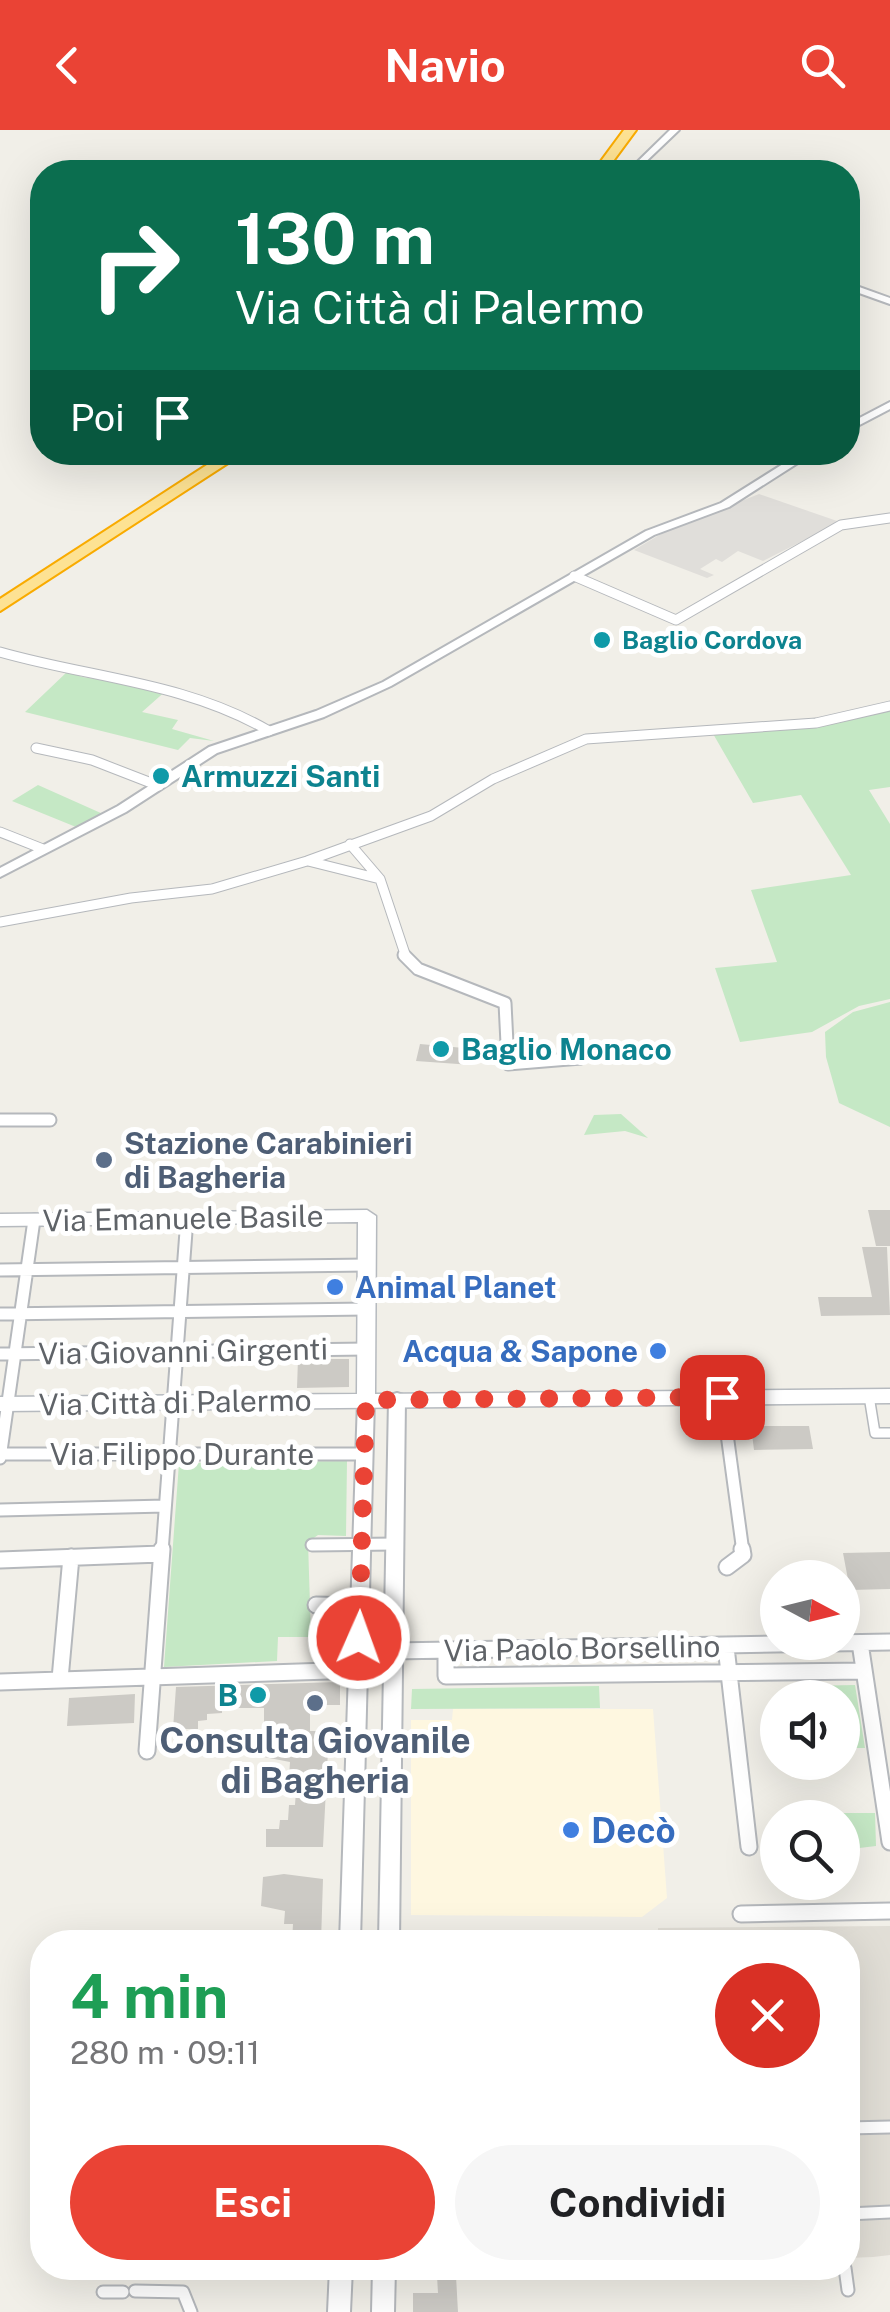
<!DOCTYPE html>
<html lang="it">
<meta charset="utf-8">
<style>
:root{--surface:#fff;--page:#f6f6f6;--text:#202124;--muted:#757577;--accent:#ea4335}
body{margin:0;font-family:"Public Sans",sans-serif;background:var(--page);color:var(--text);height:100vh;display:flex;flex-direction:column;font-size:38px;white-space:nowrap}
*{box-sizing:border-box;margin:0}
p{font-size:32px;color:var(--muted)}
.icon{flex:none;width:55px;height:55px;fill:none;stroke:currentColor;stroke-width:2;stroke-linecap:round;stroke-linejoin:round}
.map{position:relative;flex:1;overflow:hidden}
.panel{position:absolute;left:30px;top:1800px;width:830px;height:350px;display:flex;flex-direction:column;background:var(--surface);border-radius:40px;box-shadow:0 10px 40px #0002}
.panel>*{flex:none}
.banner{position:absolute;left:30px;top:30px;width:830px;height:305px;border-radius:40px;box-shadow:0 10px 40px #0002;background:#0b6e4f;color:#fff;overflow:hidden}
.needle{width:65px;rotate:97deg}
.controls{position:absolute;left:760px;top:1430px;display:grid;gap:20px}
.controls a{display:grid;place-items:center;width:100px;height:100px;border-radius:50%;background:var(--surface);box-shadow:0 10px 40px #0002;font-size:50px}
.pin{position:absolute;display:grid;place-items:center;width:85px;height:85px;color:#fff;margin:-42px;border-radius:20px;box-shadow:0 5px 15px #0006}
.me{position:absolute;width:110px;margin:-55px;rotate:2deg;stroke-linejoin:round;filter:drop-shadow(0 0 8px #0008)}
.turn{display:flex;align-items:center;gap:35px;height:210px;padding:0 40px;font-size:45px}
.turn .icon{width:130px;height:130px;stroke-width:2.5}
.turn b{display:block;font-size:70px;line-height:85px}
.then{display:flex;align-items:center;height:95px;padding:0 40px;background:#0003;gap:20px;font-size:38px}
.round{display:grid;place-items:center;flex:none;width:105px;height:105px;border-radius:52px;background:var(--page)}
.summary{display:flex;align-items:center;justify-content:space-between;height:170px;padding:0 40px}
h1{font-size:60px;font-weight:700;line-height:75px;color:#1e9e55}
.primary-button{display:flex;gap:20px;margin-top:auto;padding:20px 40px}
.primary-button a{flex:1;height:115px;border-radius:60px;background:var(--accent);color:#fff;font-size:40px;font-weight:700;line-height:115px;text-align:center}
.primary-button a+a{background:var(--page);color:var(--text)}
header{display:flex;justify-content:space-between;align-items:center;height:130px;padding:0 40px;background:var(--accent);color:#fff;font-size:45px;font-weight:700}
.map>svg:first-child{display:block}
</style>
<header><svg class="icon" aria-label="back" viewBox="0 0 24 24"><path d="M15 5l-7 7 7 7"/></svg>Navio<svg class="icon" aria-label="search" viewBox="0 0 24 24"><circle cx="10" cy="10" r="6"/><path d="M15 15l6 6"/></svg></header>
<div class="map">
<svg width="890" height="2182" viewBox="0 0 890 2182">
<rect width="100%" height="100%" fill="#f1efe8"/>
<path fill="#fef7e0" d="M 453,1579 L 653,1579 L 667,1768 L 642,1787 L 411,1785 L 411,1590 L 452,1590 Z"/>
<path fill="#e0deda" d="M 759,364 L 840,392 L 763,431 L 738,421 L 722,432 L 716,429 L 700,439 L 714,445 L 707,448 L 634,420 L 666,401 Z"/>
<path fill="#e1ded6" d="M 890,1796 L 890,2125 L 873,2127 L 848,2128 L 848,1812 L 506,1812 L 658,1811 L 658,1798 Z"/>
<path fill="#c5e8c5" d="M 68,541 L 82,547 L 168,559 L 142,582 L 178,590 L 172,599 L 214,611 L 190,608 L 178,620 L 25,582 Z
M 890,576 L 890,657 L 869,660 L 890,694 L 890,869 L 859,876 L 812,902 L 740,912 L 715,838 L 777,832 L 751,760 L 851,745 L 801,665 L 753,673 L 712,602 L 816,593 Z
M 38,655 L 103,684 L 76,697 L 12,671 Z
M 890,872 L 890,997 L 839,973 L 826,927 L 825,902 L 853,882 Z
M 621,984 L 648,1008 L 625,1001 L 584,1005 L 594,985 Z
M 347,1331 L 346,1406 L 318,1405 L 308,1412 L 311,1507 L 278,1507 L 277,1531 L 164,1537 L 179,1333 Z
M 855,1555 L 865,1618 L 843,1618 L 842,1568 L 804,1567 L 802,1556 Z
M 599,1556 L 600,1578 L 411,1579 L 412,1559 Z
M 820,1683 L 875,1683 L 876,1716 L 843,1720 L 842,1688 L 821,1687 Z"/>
<path fill="#cccac5" d="M 420,914 L 464,918 L 463,922 L 474,923 L 472,935 L 416,931 Z
M 868,1080 L 890,1080 L 890,1116 L 876,1116 Z
M 862,1117 L 887,1117 L 890,1185 L 821,1186 L 818,1167 L 872,1167 Z
M 298,1229 L 349,1229 L 349,1257 L 297,1258 Z
M 751,1296 L 809,1296 L 813,1319 L 754,1320 Z
M 890,1422 L 890,1459 L 850,1460 L 843,1423 Z
M 340,1552 L 340,1575 L 310,1575 L 310,1601 L 329,1601 L 323,1717 L 266,1717 L 266,1699 L 279,1699 L 280,1690 L 288,1690 L 289,1675 L 295,1675 L 297,1646 L 289,1646 L 290,1632 L 264,1627 L 264,1578 L 222,1578 L 222,1583 L 207,1584 L 207,1590 L 198,1591 L 198,1599 L 173,1599 L 176,1557 Z
M 135,1564 L 134,1593 L 67,1596 L 69,1568 Z
M 284,1744 L 323,1749 L 321,1812 L 292,1812 L 293,1794 L 284,1794 L 285,1781 L 261,1776 L 263,1747 Z
M 437,2146 L 456,2146 L 458,2182 L 413,2182 L 413,2163 L 438,2163 Z"/>
<g fill="none" stroke-linecap="round" stroke-linejoin="round">
<defs>
<path id="pedestrian-far1" d="M 869,1266 L 875,1303 L 890,1303"/>
<path id="pedestrian" d="M 848,1998 L 890,1997
M 848,2084 L 890,2082
M 845,2138 L 848,2160
M 135,2161 L 183,2162 L 191,2182
M 103,2162 L 123,2162"/>
<path id="minor-far2" d="M 574,446 L 676,490 L 841,395 L 890,388
M 0,522 C 91,548 185,552 269,601
M 36,618 L 92,630 L 159,656
M 0,702 L 43,719
M 308,731 L 380,749 L 350,714
M 380,749 L 406,827
M 0,792 L 131,768 L 212,759 L 307,731 L 431,686 L 493,649 L 586,609 L 816,593 L 890,576"/>
<path id="minor-far1" d="M 404,825 L 418,839 L 505,873 L 508,934 L 581,928
M 0,990 L 50,990
M 0,1140 L 367,1135
M 0,1184 L 367,1179
M 0,1224 L 367,1219
M 722,1267 L 743,1422
M 0,1324 L 364,1324
M 0,1328 L 34,1090
M 0,1380 L 165,1376
M 312,1415 L 395,1414
M 162,1422 L 187,1088"/>
<path id="minor" d="M 0,1430 L 161,1424
M 727,1437 L 743,1425 L 742,1419
M 316,1475 L 360,1476
M 860,1513 L 890,1712
M 726,1517 L 749,1717
M 446,1520 L 446,1546 L 864,1541
M 393,1521 L 890,1512
M 60,1549 L 71,1427
M 0,1552 L 358,1540
M 147,1621 L 162,1419
M 741,1784 L 890,1781
M 350,1810 L 389,1810"/>
<path id="tertiary" d="M 670,0 L 679,0 L 635,42 L 627,42 Z
M 848,153 L 890,168 L 890,174 L 848,159 Z
M 890,272 L 890,279 L 848,301 L 848,294 Z
M 802,322 L 815,322 L 729,377 L 654,405 L 391,556 L 324,587 L 217,623 L 126,682 L 0,747 L 0,738 L 118,676 L 209,617 L 316,581 L 383,552 L 646,401 L 721,373 Z
M 397,1263 L 403,1265 L 405,1269 L 399,1812 L 379,1812 L 389,1269 L 391,1265 Z
M 366,1264 L 372,1266 L 374,1270 L 360,1812 L 340,1812 L 358,1270 L 360,1266 Z
M 330,2138 L 352,2138 L 350,2182 L 328,2182 Z
M 373,2138 L 395,2138 L 394,2182 L 372,2182 Z"/>
<path id="secondary" d="M 367,1080 L 376,1086 L 375,1264 L 890,1259 L 890,1273 L 0,1281 L 0,1267 L 357,1264 L 358,1092 L 0,1096 L 0,1084 Z"/>
<path id="motorway" d="M 624,0 L 636,0 L 605,42 L 593,42 Z
M 227,322 L 245,322 L 0,481 L 0,469 Z"/>
</defs>
<use href="#pedestrian-far1" stroke="#b5b8bc" stroke-width="12"/>
<use href="#pedestrian" stroke="#b5b8bc" stroke-width="15"/>
<use href="#minor-far2" stroke="#b5b8bc" stroke-width="11"/>
<use href="#minor-far1" stroke="#b5b8bc" stroke-width="15"/>
<use href="#minor" stroke="#b5b8bc" stroke-width="19"/>
<use href="#tertiary" stroke="#b5b8bc" stroke-width="4"/>
<use href="#secondary" stroke="#b6babf" stroke-width="3"/>
<use href="#motorway" stroke="#f9ab00" stroke-width="4"/>
<use href="#pedestrian-far1" stroke="#fff" stroke-width="9"/>
<use href="#pedestrian" stroke="#fff" stroke-width="11"/>
<use href="#minor-far2" stroke="#fff" stroke-width="9"/>
<use href="#minor-far1" stroke="#fff" stroke-width="11"/>
<use href="#minor" stroke="#fff" stroke-width="15"/>
<use href="#tertiary" fill="#fff" fill-rule="evenodd"/>
<use href="#secondary" fill="#fff" fill-rule="evenodd"/>
<use href="#motorway" fill="#fde293" fill-rule="evenodd"/>
</g>
<g fill="none" stroke-linecap="round" stroke-linejoin="round">
<path stroke="#ea4335" stroke-width="18" stroke-dasharray="0 32.4" d="M 359,1508 L 366,1270 L 722,1267"/>
</g>
<g fill="#0f9aa8" stroke="#fff" stroke-width="4">
<circle cx="602" cy="510" r="10"/>
<circle cx="161" cy="646" r="10"/>
<circle cx="441" cy="919" r="10"/>
<circle cx="258" cy="1565" r="10"/>
</g>
<g fill="#5c6f8a" stroke="#fff" stroke-width="4">
<circle cx="104" cy="1030" r="10"/>
<circle cx="315" cy="1573" r="10"/>
</g>
<g fill="#3f7fe0" stroke="#fff" stroke-width="4">
<circle cx="335" cy="1157" r="10"/>
<circle cx="658" cy="1221" r="10"/>
<circle cx="571" cy="1700" r="10"/>
</g>
<g text-anchor="middle" dominant-baseline="central" stroke-width="10" stroke-linejoin="round" paint-order="stroke">
<g font-size="25" font-weight="bold" fill="#0d838f" stroke="#fff" text-anchor="start">
<text x="622" y="510">Baglio Cordova</text>
</g>
<g font-size="30" font-weight="bold" fill="#0d838f" stroke="#fff" text-anchor="start">
<text x="181" y="646">Armuzzi Santi</text>
<text x="461" y="919">Baglio Monaco</text>
<text x="238" y="1565" text-anchor="end">B</text>
</g>
<g font-size="30" font-weight="bold" fill="#4e5e75" stroke="#fff" text-anchor="start">
<text x="124" y="1013">Stazione Carabinieri<tspan x="124" dy="34">di Bagheria</tspan></text>
</g>
<g font-size="30" fill="#5f6368" stroke="#fff">
<text transform="translate(183 1088) rotate(-1)">Via Emanuele Basile</text>
<text transform="translate(183 1221) rotate(-1)">Via Giovanni Girgenti</text>
<text transform="translate(175 1272) rotate(-1)">Via Città di Palermo</text>
<text x="182" y="1324">Via Filippo Durante</text>
<text transform="translate(582 1518) rotate(-1)">Via Paolo Borsellino</text>
</g>
<g font-size="30" font-weight="bold" fill="#366cbe" stroke="#fff" text-anchor="start">
<text x="355" y="1157">Animal Planet</text>
<text x="638" y="1221" text-anchor="end">Acqua &amp; Sapone</text>
</g>
<g font-size="35" font-weight="bold" fill="#4e5e75" stroke="#fff">
<text x="315" y="1610">Consulta Giovanile<tspan x="315" dy="40">di Bagheria</tspan></text>
</g>
<g font-size="35" font-weight="bold" fill="#366cbe" stroke="#fff" text-anchor="start">
<text x="591" y="1700">Decò</text>
</g>
</g>
</svg>
<div class="controls">
<a><svg class="needle" viewBox="-14 -14 28 28"><path d="M0-13l5 13h-10z" fill="#e53935"/><path d="M0 13l5-13h-10z" fill="#757577"/></svg></a>
<a><svg class="icon" aria-label="sound" viewBox="0 0 24 24"><path d="M4 9h4l5-4v14l-5-4H4zM17 9q2 3 0 6"/></svg></a>
<a><svg class="icon" aria-label="search" viewBox="0 0 24 24"><circle cx="10" cy="10" r="6"/><path d="M15 15l6 6"/></svg></a>
</div>
<div class="pin" style="left:722px;top:1267px;background:#d93025"><svg class="icon" aria-label="arrive" viewBox="0 0 24 24"><path d="M6 21V4h12l-3 4 3 4H6"/></svg></div>
<svg class="me" style="left:359px;top:1508px" viewBox="-20 -20 40 40"><circle r="17" fill="#ea4335" stroke="#fff" stroke-width="3"/><path d="M0-11L8 9 0 5-8 9z" fill="#fff"/></svg>
<div class="banner">
<div class="turn"><svg class="icon" aria-label="right" viewBox="0 0 24 24"><path d="M7 20v-9h11M14 6l5 5-5 5"/></svg><div><b>130 m</b>Via Città di Palermo</div></div>
<div class="then">Poi<svg class="icon" aria-label="arrive" viewBox="0 0 24 24"><path d="M6 21V4h12l-3 4 3 4H6"/></svg></div>
</div>
<section class="panel">
<div class="summary"><div><h1>4 min</h1><p>280 m · 09:11</p></div><a class="round" style="background:#d93025;color:#fff"><svg class="icon" aria-label="close" viewBox="0 0 24 24"><path d="M6 6l12 12M18 6L6 18"/></svg></a></div>
<div class="primary-button"><a>Esci</a><a>Condividi</a></div>
</section>
</div>
